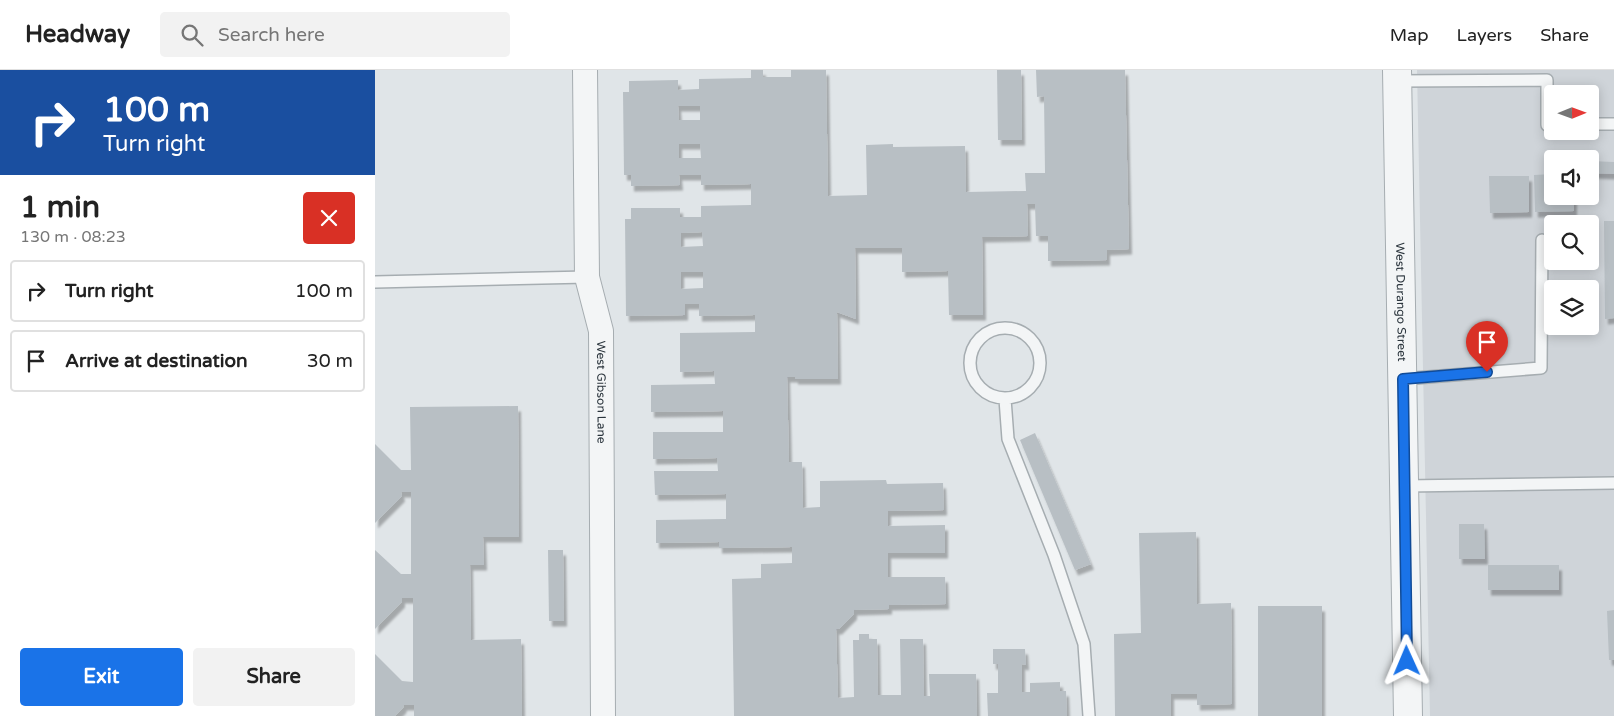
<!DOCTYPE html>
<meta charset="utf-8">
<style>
:root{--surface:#fff;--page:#f2f2f2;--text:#222;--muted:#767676;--line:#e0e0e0;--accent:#1a73e8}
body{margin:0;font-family:"Varela Round",sans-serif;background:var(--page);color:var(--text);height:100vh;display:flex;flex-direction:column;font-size:19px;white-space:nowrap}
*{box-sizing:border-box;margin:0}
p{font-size:16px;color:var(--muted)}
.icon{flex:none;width:28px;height:28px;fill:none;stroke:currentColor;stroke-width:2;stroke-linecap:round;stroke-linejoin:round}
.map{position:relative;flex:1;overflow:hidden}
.drawer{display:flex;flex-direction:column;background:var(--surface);width:375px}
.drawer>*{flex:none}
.hud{background:#1a4fa0;color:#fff;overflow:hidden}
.needle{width:32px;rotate:89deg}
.fabs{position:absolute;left:1169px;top:15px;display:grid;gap:10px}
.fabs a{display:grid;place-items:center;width:55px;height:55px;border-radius:5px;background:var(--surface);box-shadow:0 2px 12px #0003;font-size:25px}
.pin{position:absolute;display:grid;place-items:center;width:42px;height:42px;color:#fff;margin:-51px -21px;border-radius:50% 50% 50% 0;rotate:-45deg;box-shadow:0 0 5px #0007}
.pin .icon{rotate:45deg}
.me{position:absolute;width:55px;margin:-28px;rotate:359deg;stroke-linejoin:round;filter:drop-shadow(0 0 4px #0008)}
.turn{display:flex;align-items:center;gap:18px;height:105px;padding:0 20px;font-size:22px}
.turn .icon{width:65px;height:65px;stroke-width:2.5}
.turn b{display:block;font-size:35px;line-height:42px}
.round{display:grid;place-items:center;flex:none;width:52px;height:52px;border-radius:5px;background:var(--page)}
.headline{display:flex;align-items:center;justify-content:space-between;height:85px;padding:0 20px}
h1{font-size:30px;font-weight:800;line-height:38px}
.cta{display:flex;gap:10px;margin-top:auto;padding:10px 20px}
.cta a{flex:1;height:58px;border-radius:5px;background:var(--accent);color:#fff;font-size:20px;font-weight:800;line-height:58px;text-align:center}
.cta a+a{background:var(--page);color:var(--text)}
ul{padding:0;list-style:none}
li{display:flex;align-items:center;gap:15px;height:62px;margin:0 10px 8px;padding:0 10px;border:2px solid var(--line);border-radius:5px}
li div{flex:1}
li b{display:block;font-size:19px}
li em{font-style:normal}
header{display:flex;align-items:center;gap:30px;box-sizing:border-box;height:70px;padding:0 25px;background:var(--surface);border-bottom:1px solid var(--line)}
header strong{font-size:24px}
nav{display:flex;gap:28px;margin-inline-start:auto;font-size:18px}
.search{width:350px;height:45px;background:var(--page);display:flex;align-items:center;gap:12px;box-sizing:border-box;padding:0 18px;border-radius:5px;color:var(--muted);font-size:19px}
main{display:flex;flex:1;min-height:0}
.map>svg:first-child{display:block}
</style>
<header>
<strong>Headway</strong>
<div class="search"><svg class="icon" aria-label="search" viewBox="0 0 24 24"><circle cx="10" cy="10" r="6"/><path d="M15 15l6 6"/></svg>Search here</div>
<nav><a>Map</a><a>Layers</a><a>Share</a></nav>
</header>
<main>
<section class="drawer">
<div class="hud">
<div class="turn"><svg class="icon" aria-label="right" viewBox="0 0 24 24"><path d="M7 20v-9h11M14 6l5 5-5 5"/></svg><div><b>100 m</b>Turn right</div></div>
</div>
<div class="headline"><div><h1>1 min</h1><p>130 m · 08:23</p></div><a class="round" style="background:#d93025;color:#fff"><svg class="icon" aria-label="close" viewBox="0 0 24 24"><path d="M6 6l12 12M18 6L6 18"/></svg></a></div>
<ul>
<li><svg class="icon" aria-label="right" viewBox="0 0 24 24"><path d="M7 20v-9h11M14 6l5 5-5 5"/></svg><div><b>Turn right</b></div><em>100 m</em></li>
<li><svg class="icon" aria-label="arrive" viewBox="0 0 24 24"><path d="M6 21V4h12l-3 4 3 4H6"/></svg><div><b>Arrive at destination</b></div><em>30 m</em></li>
</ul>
<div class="cta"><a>Exit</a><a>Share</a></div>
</section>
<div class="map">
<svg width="1239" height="646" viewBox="0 0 1239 646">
<defs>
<filter id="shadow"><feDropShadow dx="3" dy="5.5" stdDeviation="1" flood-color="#0004"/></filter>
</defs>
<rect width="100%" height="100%" fill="#e0e5e8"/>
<path fill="#cfd4d9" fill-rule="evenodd" d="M 1042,0 L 1239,0 L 1239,646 L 1055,646 ZM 1178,24 L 1215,24 L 1215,61 L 1178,61 ZM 1178,89 L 1215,89 L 1215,126 L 1178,126 ZM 1178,154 L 1215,154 L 1215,191 L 1178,191 ZM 1178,219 L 1215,219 L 1215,256 L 1178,256 Z"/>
<path fill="#b8bfc4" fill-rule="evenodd" filter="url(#shadow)" d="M 376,0 L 388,0 L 388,7 L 416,7 L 416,0 L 451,0 L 453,126 L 492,125 L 491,75 L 518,74 L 518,77 L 590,76 L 591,122 L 651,121 L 650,103 L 670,103 L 669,26 L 662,27 L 661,0 L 750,0 L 754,179 L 732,180 L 732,190 L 673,191 L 673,166 L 661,166 L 660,134 L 652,134 L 653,166 L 607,167 L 608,245 L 574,245 L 573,201 L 527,202 L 527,178 L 480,178 L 481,249 L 462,242 L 463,309 L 420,309 L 420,307 L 412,307 L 414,392 L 427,392 L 428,438 L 445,437 L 445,411 L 511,410 L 512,414 L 568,413 L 569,440 L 513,441 L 513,456 L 570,455 L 570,483 L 513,483 L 513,507 L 570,507 L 571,534 L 514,535 L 514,539 L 479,540 L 479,544 L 464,559 L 461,559 L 463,628 L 479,627 L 478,570 L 484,570 L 484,564 L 494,564 L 494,569 L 502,569 L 503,625 L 526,625 L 525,569 L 548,569 L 549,626 L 555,626 L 554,604 L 601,604 L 602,646 L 359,646 L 357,509 L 386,508 L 386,494 L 417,493 L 417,477 L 344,478 L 344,472 L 281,473 L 281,450 L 351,449 L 351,424 L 280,425 L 279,401 L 343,401 L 342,388 L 278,389 L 278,362 L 348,362 L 348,341 L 276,342 L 276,315 L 340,314 L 339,301 L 305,302 L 305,263 L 380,262 L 380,245 L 324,246 L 324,234 L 310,234 L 310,245 L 251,246 L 250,149 L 256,149 L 256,138 L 305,138 L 305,147 L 326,147 L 326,136 L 376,135 L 376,114 L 326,115 L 326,105 L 304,105 L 305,115 L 256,116 L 256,105 L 249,105 L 248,22 L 254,22 L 254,11 L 303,10 L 303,20 L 324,19 L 324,9 L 376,8 ZM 303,36 L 325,36 L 325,50 L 304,50 ZM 304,74 L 325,74 L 326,88 L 304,88 ZM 327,162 L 328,176 L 306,177 L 306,163 ZM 306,202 L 328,202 L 328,218 L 306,219 Z
M 622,0 L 646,0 L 647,70 L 623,70 Z
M 1215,91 L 1239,92 L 1239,104 L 1215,103 Z
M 1178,104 L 1178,126 L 1199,126 L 1199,141 L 1160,142 L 1159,105 Z
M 1114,106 L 1154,106 L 1154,142 L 1115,143 Z
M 1229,151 L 1239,151 L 1239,248 L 1230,249 Z
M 143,336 L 144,467 L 108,467 L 109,495 L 95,495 L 96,570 L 146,569 L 147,646 L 39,646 L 39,635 L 29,635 L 28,638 L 20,646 L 0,646 L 0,584 L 27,611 L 38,612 L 38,528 L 27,528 L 27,532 L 0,559 L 0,480 L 26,504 L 36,504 L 36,422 L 26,422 L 27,426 L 0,453 L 0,374 L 26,400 L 36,400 L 35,337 Z
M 660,363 L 716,494 L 700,500 L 645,370 Z
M 1084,454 L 1109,454 L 1110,489 L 1084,489 Z
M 821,462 L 822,534 L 856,533 L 857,634 L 822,635 L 822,624 L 796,624 L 796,646 L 740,646 L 739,564 L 766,563 L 764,463 Z
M 173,480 L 188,480 L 189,551 L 174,551 Z
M 1113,495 L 1184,495 L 1184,520 L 1113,520 Z
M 883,536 L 947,536 L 947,646 L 883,646 Z
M 1239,540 L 1239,590 L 1234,590 L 1232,541 Z
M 618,579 L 650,579 L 651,595 L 647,594 L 647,622 L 655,622 L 655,613 L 685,612 L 685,621 L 691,621 L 692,646 L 613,646 L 612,623 L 623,623 L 623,594 L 618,594 Z"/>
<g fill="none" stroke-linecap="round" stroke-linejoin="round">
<defs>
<path id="service" d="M 1022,11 L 1172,10 L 1172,55 L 1178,55
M 1215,54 L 1239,54
M 0,212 L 212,207
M595 293a35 35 0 1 1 70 0a35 35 0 1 1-70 0Z
M 1028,309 L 1166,298 L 1167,170
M 630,329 L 633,369 L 679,485 L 709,574 L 714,646
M 1030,416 L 1239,413"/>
<g id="minor">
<path id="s1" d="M 210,0 L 212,207 L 226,261 L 228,646"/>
</g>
<g id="tertiary">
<path id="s2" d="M 1022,0 L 1033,646"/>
</g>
</defs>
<use href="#service" stroke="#a6adb1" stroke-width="14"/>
<use href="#minor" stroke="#a6adb1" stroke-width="26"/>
<use href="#tertiary" stroke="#a6adb1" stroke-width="30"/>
<use href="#service" stroke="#f3f5f6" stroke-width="11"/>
<use href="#minor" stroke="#f3f5f6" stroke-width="24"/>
<use href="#tertiary" stroke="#f3f5f6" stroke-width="28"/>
</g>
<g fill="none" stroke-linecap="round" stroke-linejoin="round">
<defs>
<path id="route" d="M 1032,591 L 1028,309 L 1112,302"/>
</defs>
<use href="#route" stroke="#114b97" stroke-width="12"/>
<use href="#route" stroke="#1a73e8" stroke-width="9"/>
</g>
<g text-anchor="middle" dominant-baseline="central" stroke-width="5" stroke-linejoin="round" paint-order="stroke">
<g font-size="12" fill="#2b353d" stroke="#f0f3f5">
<text stroke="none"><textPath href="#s2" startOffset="232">West Durango Street</textPath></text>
<text stroke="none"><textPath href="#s1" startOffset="324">West Gibson Lane</textPath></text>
</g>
</g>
</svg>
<div class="fabs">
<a><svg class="needle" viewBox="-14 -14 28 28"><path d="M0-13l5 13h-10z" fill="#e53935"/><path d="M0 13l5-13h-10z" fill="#767676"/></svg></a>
<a><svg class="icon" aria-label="sound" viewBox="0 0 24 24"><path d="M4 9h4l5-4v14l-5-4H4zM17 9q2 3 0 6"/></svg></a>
<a><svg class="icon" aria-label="search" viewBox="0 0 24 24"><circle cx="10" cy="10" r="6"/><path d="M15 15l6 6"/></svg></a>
<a><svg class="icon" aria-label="layers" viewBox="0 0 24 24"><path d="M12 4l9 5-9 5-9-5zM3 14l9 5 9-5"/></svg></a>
</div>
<div class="pin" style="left:1112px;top:302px;background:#d93025"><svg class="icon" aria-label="arrive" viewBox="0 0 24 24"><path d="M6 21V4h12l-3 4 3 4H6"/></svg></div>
<svg class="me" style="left:1032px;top:591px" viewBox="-20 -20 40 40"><path d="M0-17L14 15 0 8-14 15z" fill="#1a73e8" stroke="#fff" stroke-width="4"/></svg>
</div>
</main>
